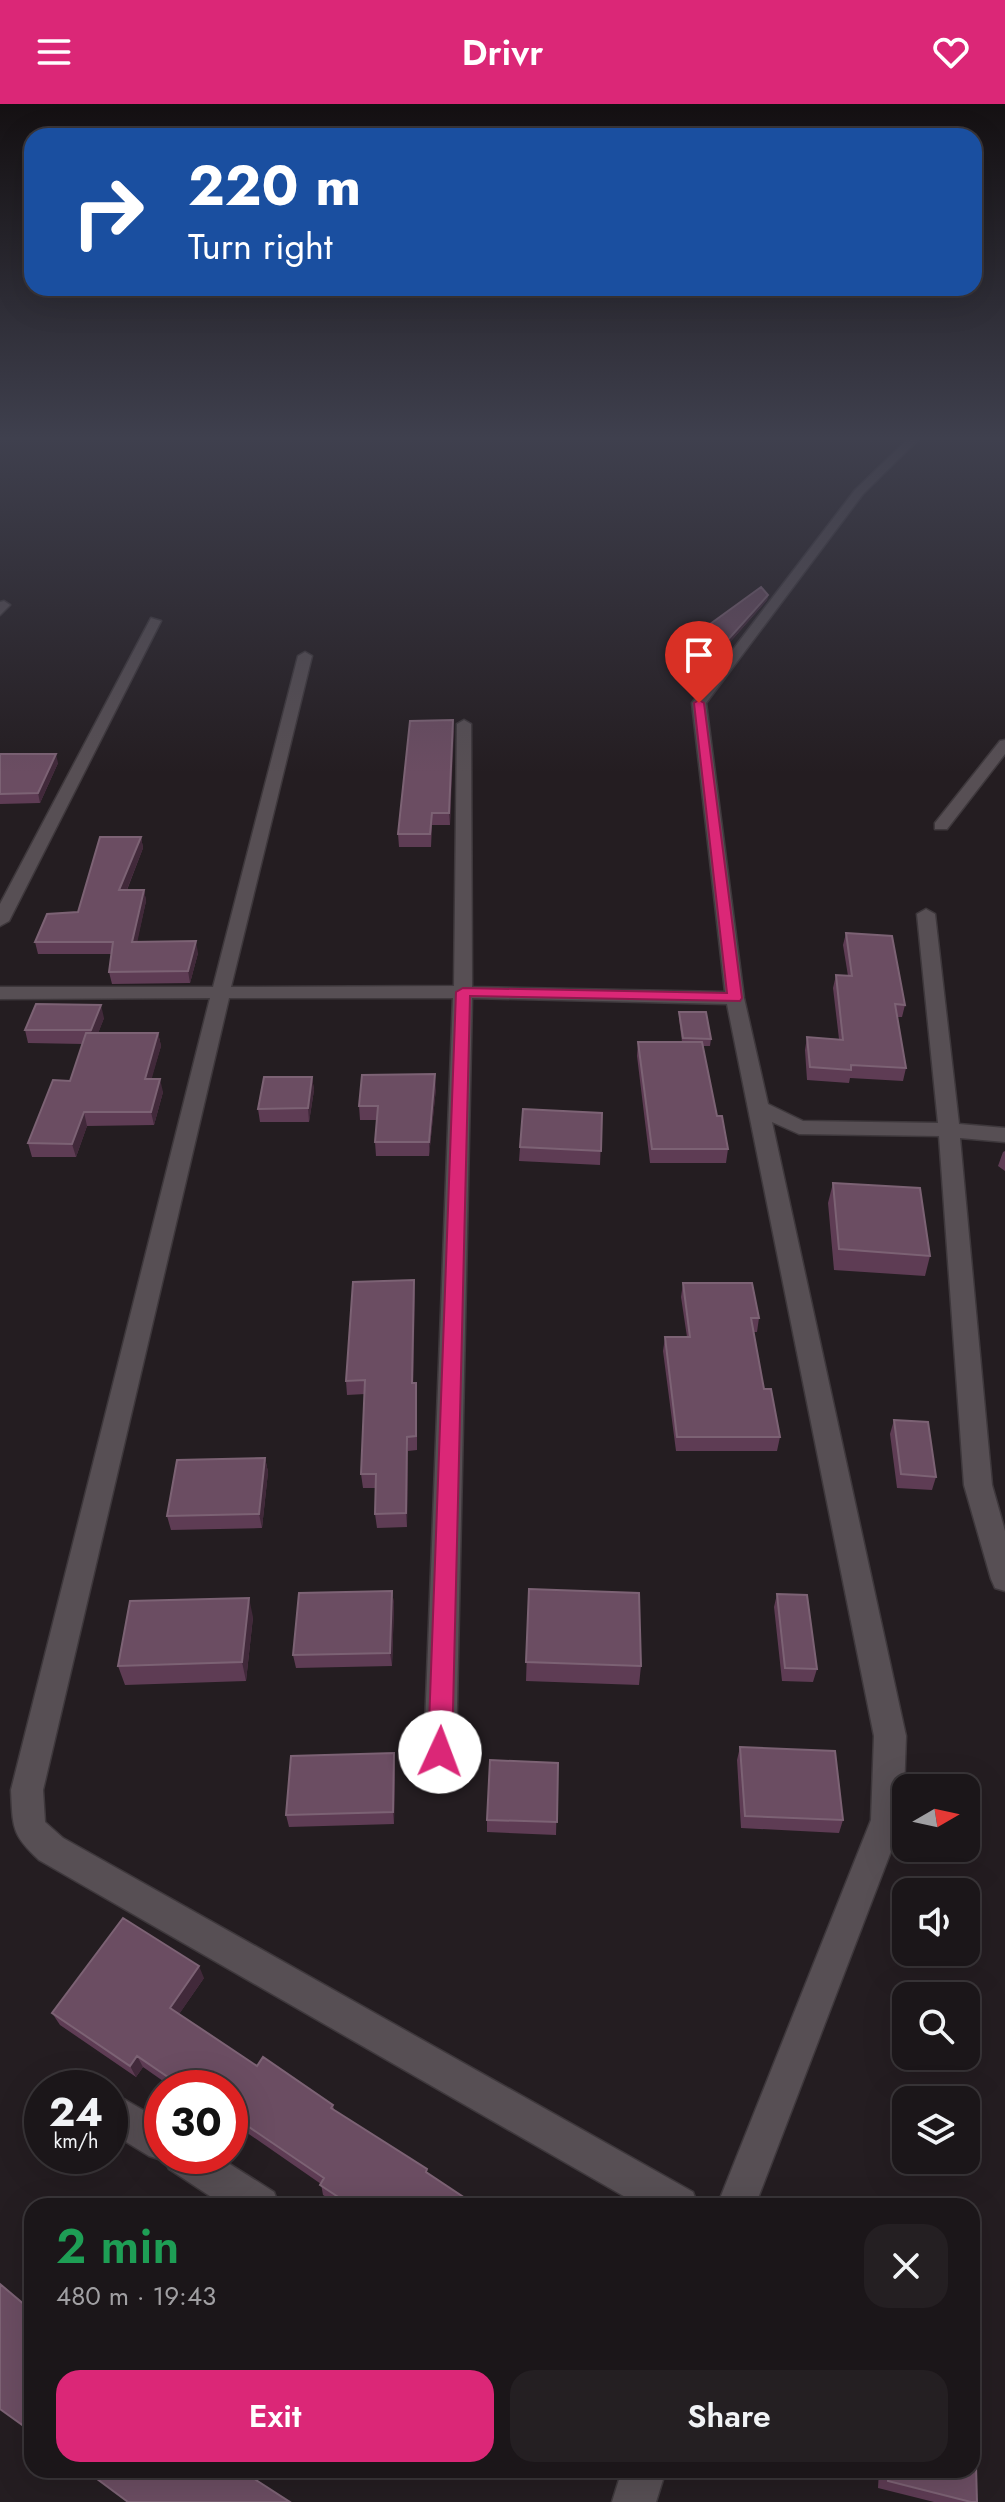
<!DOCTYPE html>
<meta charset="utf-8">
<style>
:root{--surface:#1b1619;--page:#241f22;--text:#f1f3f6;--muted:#a09fa2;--line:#393538;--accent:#db2777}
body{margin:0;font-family:Jost,sans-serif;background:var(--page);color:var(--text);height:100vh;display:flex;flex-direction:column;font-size:30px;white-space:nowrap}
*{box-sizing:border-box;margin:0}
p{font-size:26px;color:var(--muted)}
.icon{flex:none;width:44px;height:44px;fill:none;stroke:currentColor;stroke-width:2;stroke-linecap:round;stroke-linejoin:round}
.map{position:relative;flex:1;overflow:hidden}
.details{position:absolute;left:24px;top:2094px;width:956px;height:280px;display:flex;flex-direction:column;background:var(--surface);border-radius:24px;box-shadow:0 8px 32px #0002,0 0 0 2px var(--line)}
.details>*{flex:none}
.banner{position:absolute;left:24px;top:24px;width:958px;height:168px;border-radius:24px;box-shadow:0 8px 32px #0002,0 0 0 2px var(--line);background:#1a4fa0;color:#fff;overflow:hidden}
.needle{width:52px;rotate:81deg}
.buttons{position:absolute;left:892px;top:1670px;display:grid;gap:16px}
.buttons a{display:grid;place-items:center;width:88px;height:88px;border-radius:16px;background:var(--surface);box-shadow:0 8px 32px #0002,0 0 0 2px var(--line);font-size:40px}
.speed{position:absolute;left:24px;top:1966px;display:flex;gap:16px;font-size:40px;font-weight:700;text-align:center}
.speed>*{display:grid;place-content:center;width:104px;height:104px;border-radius:50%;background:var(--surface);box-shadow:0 8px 32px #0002,0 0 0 2px var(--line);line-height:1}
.speed small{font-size:20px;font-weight:400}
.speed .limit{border:12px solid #d22;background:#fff;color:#111}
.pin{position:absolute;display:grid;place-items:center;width:68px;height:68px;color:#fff;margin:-82px -34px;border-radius:50% 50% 50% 0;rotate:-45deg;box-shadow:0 0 8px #0007}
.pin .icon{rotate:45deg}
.me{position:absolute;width:88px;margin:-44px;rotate:2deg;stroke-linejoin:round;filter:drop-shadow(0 0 6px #0008)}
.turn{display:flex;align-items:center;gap:28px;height:168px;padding:0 32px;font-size:36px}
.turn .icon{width:104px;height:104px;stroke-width:2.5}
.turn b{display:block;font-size:56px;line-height:68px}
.round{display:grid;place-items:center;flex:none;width:84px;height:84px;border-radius:24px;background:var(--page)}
.summary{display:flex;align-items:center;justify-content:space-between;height:136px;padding:0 32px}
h1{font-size:48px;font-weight:600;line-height:60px;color:#1e9e55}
.action{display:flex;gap:16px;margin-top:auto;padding:16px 32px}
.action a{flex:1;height:92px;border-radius:24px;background:var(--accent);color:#fff;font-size:32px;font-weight:600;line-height:92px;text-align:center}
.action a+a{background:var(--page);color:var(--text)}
header{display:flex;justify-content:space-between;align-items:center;height:104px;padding:0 32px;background:var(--accent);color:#fff;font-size:36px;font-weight:600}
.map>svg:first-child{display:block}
</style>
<header><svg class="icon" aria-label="menu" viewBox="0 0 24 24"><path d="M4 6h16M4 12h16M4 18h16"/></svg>Drivr<svg class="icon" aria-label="heart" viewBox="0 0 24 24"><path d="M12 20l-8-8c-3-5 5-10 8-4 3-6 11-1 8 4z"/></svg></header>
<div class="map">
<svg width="1005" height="2398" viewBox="0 0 1005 2398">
<rect width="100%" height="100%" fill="#241d21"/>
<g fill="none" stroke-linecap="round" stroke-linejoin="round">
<defs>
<path id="street" d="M 910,333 L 921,333 L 863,390 L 706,599 L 744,894 L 768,1000 L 803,1017 L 938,1019 L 917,810 L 926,805 L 935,810 L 959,1020 L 1005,1024 L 1005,1038 L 960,1034 L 992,1381 L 1005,1427 L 1005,1487 L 995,1484 L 991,1475 L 964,1381 L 939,1032 L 799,1030 L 772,1018 L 906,1632 L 903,1716 L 755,2102 L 717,2102 L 871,1716 L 874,1632 L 727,900 L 472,894 L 456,1648 L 451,1658 L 440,1663 L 429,1658 L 424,1648 L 453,894 L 229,894 L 43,1686 L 45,1718 L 63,1734 L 693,2088 L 698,2102 L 641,2102 L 39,1756 C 11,1730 13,1723 11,1686 L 210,894 L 0,895 L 0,883 L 213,883 L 298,552 L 305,548 L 312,552 L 231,883 L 454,882 L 457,620 L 464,616 L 471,620 L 472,883 L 725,888 L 692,599 L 855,386 Z
M 4,497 L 10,501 L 0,511 L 0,498 Z
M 151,514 L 161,517 L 9,817 L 0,822 L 0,800 Z
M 1005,636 L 1005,650 L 947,725 L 935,725 L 935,719 L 1000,637 Z
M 110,1987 L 162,2017 L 162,2052 L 217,2052 L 274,2088 L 279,2102 L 225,2102 L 169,2065 L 165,2057 L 149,2052 L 110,2028 Z
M 622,2366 L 666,2366 L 656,2398 L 612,2398 Z"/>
</defs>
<use href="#street" stroke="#3e383c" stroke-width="3"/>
<use href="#street" fill="#574f54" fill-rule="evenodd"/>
</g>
<path fill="#5e3c54" d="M 768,491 L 767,496 L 716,554 L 679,547 L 680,542 Z
M 453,616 L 450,721 L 432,721 L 431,743 L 399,743 L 398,730 Z
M 0,650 L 58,659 L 40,699 L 0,700 Z
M 141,733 L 143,744 L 127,786 L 144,786 L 146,797 L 137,837 L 198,849 L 190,879 L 112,880 L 109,868 L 112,850 L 38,850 L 35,838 L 78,808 Z
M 846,829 L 905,901 L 902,913 L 897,913 L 906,964 L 903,977 L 850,974 L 849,979 L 807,976 L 805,946 L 807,933 L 839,935 L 833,884 L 836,871 L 848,872 L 843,841 Z
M 679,908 L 711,935 L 710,942 L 703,942 L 717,1012 L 728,1045 L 726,1059 L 650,1059 L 637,952 L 638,938 L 682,938 L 679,915 Z
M 104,914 L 98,929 L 158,929 L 161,942 L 151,975 L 163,988 L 154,1021 L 87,1022 L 76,1053 L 32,1053 L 28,1039 L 70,977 L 83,940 L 28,939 L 25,926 Z
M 312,973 L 314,986 L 309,1018 L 260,1018 L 258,1005 Z
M 436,984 L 429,1052 L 376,1052 L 375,1038 L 377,1016 L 360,1016 L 359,1002 Z
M 602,1009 L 600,1061 L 519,1057 L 520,1043 Z
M 1005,1047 L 1005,1067 L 998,1062 L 1003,1048 Z
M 833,1079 L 930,1152 L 925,1172 L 834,1166 L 828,1099 Z
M 414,1176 L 413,1279 L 416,1279 L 417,1293 L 417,1346 L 408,1347 L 407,1423 L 377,1424 L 375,1410 L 376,1384 L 363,1384 L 361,1370 L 365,1290 L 347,1291 L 346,1277 Z
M 683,1179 L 759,1214 L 757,1228 L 753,1228 L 764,1285 L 780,1333 L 777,1347 L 676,1347 L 663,1247 L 665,1233 L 687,1233 L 681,1193 Z
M 894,1316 L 936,1373 L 932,1386 L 897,1384 L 890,1330 Z
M 265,1354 L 268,1368 L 262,1424 L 171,1426 L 167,1412 Z
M 529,1485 L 641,1562 L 639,1581 L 526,1577 Z
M 392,1487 L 394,1500 L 392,1562 L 296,1564 L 293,1551 Z
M 777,1490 L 817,1565 L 813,1578 L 782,1577 L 774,1503 Z
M 253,1513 L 246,1577 L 125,1581 L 118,1562 Z
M 740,1643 L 843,1716 L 839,1729 L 741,1724 L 737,1656 Z
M 558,1659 L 556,1731 L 487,1728 L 487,1716 Z
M 395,1661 L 394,1720 L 289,1723 L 286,1711 Z
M 204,1874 L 179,1910 L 257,1962 L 333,2001 L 334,2006 L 477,2102 L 340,2102 L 323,2091 L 321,2080 L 230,2017 L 230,1984 L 173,1984 L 143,1963 L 136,1973 L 60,1921 L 52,1909 Z
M 879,2366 L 972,2366 L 977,2398 L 934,2398 L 878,2384 Z"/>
<path fill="#41293a" d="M 768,491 L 767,496 L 716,554 L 717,548 Z
M 453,616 L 454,628 L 450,721 L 449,709 Z
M 56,650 L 58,659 L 40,699 L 38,689 Z
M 141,733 L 143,744 L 122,798 L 119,786 Z
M 144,786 L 146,797 L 135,849 L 132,838 Z
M 196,837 L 198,849 L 190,879 L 188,867 Z
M 101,901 L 104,914 L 94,940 L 91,926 Z
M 158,929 L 161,942 L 148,988 L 145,975 Z
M 435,970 L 436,984 L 429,1052 L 429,1038 Z
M 312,973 L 314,986 L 309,1018 L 308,1004 Z
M 160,975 L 163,988 L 154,1021 L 151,1008 Z
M 84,1008 L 87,1022 L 76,1053 L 72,1040 Z
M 414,1176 L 415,1190 L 413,1293 L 412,1279 Z
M 407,1333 L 408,1347 L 407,1423 L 406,1409 Z
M 265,1354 L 268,1368 L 262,1424 L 259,1410 Z
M 392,1487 L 394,1500 L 392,1562 L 390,1549 Z
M 249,1494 L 253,1513 L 246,1577 L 242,1558 Z
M 394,1649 L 395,1661 L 394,1720 L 393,1708 Z
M 199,1862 L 204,1874 L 175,1916 L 170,1904 Z
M 137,1952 L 143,1963 L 136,1973 L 130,1962 Z"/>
<path fill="#6b4d62" stroke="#7c6274" stroke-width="2" d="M 761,483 L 768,491 L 717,548 L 680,542 Z
M 453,616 L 449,709 L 432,709 L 430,730 L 398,730 L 410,617 Z
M 0,650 L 56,650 L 38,689 L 0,690 Z
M 100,733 L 141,733 L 119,786 L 144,786 L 132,838 L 196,837 L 188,867 L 109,868 L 113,838 L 35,838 L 47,810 L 78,808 Z
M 846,829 L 892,832 L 905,901 L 895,900 L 906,964 L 851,961 L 851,966 L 810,963 L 807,933 L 843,936 L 836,871 L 852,872 Z
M 36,900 L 101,901 L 91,926 L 25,926 Z
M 679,908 L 706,908 L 711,935 L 683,934 Z
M 86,929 L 158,929 L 145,975 L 160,975 L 151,1008 L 84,1008 L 72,1040 L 28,1039 L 53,976 L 70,977 Z
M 638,938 L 702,938 L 717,1012 L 722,1012 L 728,1045 L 652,1045 Z
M 435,970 L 429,1038 L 375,1038 L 378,1002 L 359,1002 L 362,971 Z
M 264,973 L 312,973 L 308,1004 L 258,1005 Z
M 523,1005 L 602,1009 L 601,1047 L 520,1043 Z
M 833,1079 L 920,1084 L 930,1152 L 839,1145 Z
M 414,1176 L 412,1279 L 416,1279 L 416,1332 L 407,1333 L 406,1409 L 375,1410 L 376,1370 L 361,1370 L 365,1276 L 346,1277 L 353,1178 Z
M 683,1179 L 752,1179 L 759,1214 L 751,1214 L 764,1285 L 771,1285 L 780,1333 L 677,1333 L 665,1233 L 690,1233 Z
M 894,1316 L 928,1318 L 936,1373 L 901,1370 Z
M 265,1354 L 259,1410 L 167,1412 L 177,1356 Z
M 529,1485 L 639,1489 L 641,1562 L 526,1558 Z
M 392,1487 L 390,1549 L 293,1551 L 299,1489 Z
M 777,1490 L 807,1491 L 817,1565 L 785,1564 Z
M 249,1494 L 242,1558 L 118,1562 L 130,1497 Z
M 740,1643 L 835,1647 L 843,1716 L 745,1712 Z
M 394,1649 L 393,1708 L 286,1711 L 291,1652 Z
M 490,1656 L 558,1659 L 557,1718 L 487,1716 Z
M 123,1814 L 199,1862 L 170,1904 L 257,1962 L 263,1953 L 333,2001 L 331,2004 L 427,2065 L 426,2068 L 477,2102 L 352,2102 L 320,2081 L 324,2074 L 230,2010 L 230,1984 L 184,1984 L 137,1952 L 130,1962 L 52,1909 Z
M 0,2180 L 32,2207 L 32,2328 L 0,2305 Z
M 972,2247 L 973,2248 L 977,2398 L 971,2398 L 888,2377 L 888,2366 L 972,2366 Z
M 85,2366 L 248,2366 L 258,2373 L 256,2376 L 290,2398 L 128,2398 Z"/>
<linearGradient id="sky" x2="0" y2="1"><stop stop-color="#141012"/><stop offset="0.5" stop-color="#3f404e"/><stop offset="1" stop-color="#3f404e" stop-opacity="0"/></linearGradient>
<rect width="1005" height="669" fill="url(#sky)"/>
<path fill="#db2777" stroke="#8e194d" stroke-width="2" d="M 699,596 L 704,599 L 742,894 L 740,897 L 470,892 L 452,1648 L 449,1656 L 440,1659 L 432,1656 L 428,1648 L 456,888 L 463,884 L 727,889 L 694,599 Z"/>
</svg>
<div class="buttons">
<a><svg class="needle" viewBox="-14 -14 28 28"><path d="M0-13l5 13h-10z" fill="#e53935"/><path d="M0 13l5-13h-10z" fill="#a09fa2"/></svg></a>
<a><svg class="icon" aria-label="sound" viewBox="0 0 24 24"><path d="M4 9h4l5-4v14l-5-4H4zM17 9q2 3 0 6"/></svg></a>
<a><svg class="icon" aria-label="search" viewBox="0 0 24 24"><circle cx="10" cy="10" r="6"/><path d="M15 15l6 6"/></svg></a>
<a><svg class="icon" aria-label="layers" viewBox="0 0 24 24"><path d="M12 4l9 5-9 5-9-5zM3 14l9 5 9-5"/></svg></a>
</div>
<div class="speed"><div>24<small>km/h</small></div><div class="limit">30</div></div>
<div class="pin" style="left:699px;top:599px;background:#d93025"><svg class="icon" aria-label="arrive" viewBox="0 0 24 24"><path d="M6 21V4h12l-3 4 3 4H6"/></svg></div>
<svg class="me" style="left:440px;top:1648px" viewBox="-20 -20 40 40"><circle r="19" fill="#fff"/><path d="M0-13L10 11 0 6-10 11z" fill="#db2777"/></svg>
<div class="banner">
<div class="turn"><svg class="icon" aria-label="right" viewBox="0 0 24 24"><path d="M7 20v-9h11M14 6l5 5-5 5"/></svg><div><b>220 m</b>Turn right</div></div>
</div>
<section class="details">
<div class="summary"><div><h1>2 min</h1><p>480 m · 19:43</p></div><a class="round"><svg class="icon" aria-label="close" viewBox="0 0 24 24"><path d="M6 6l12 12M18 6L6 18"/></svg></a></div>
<div class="action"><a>Exit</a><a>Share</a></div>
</section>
</div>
